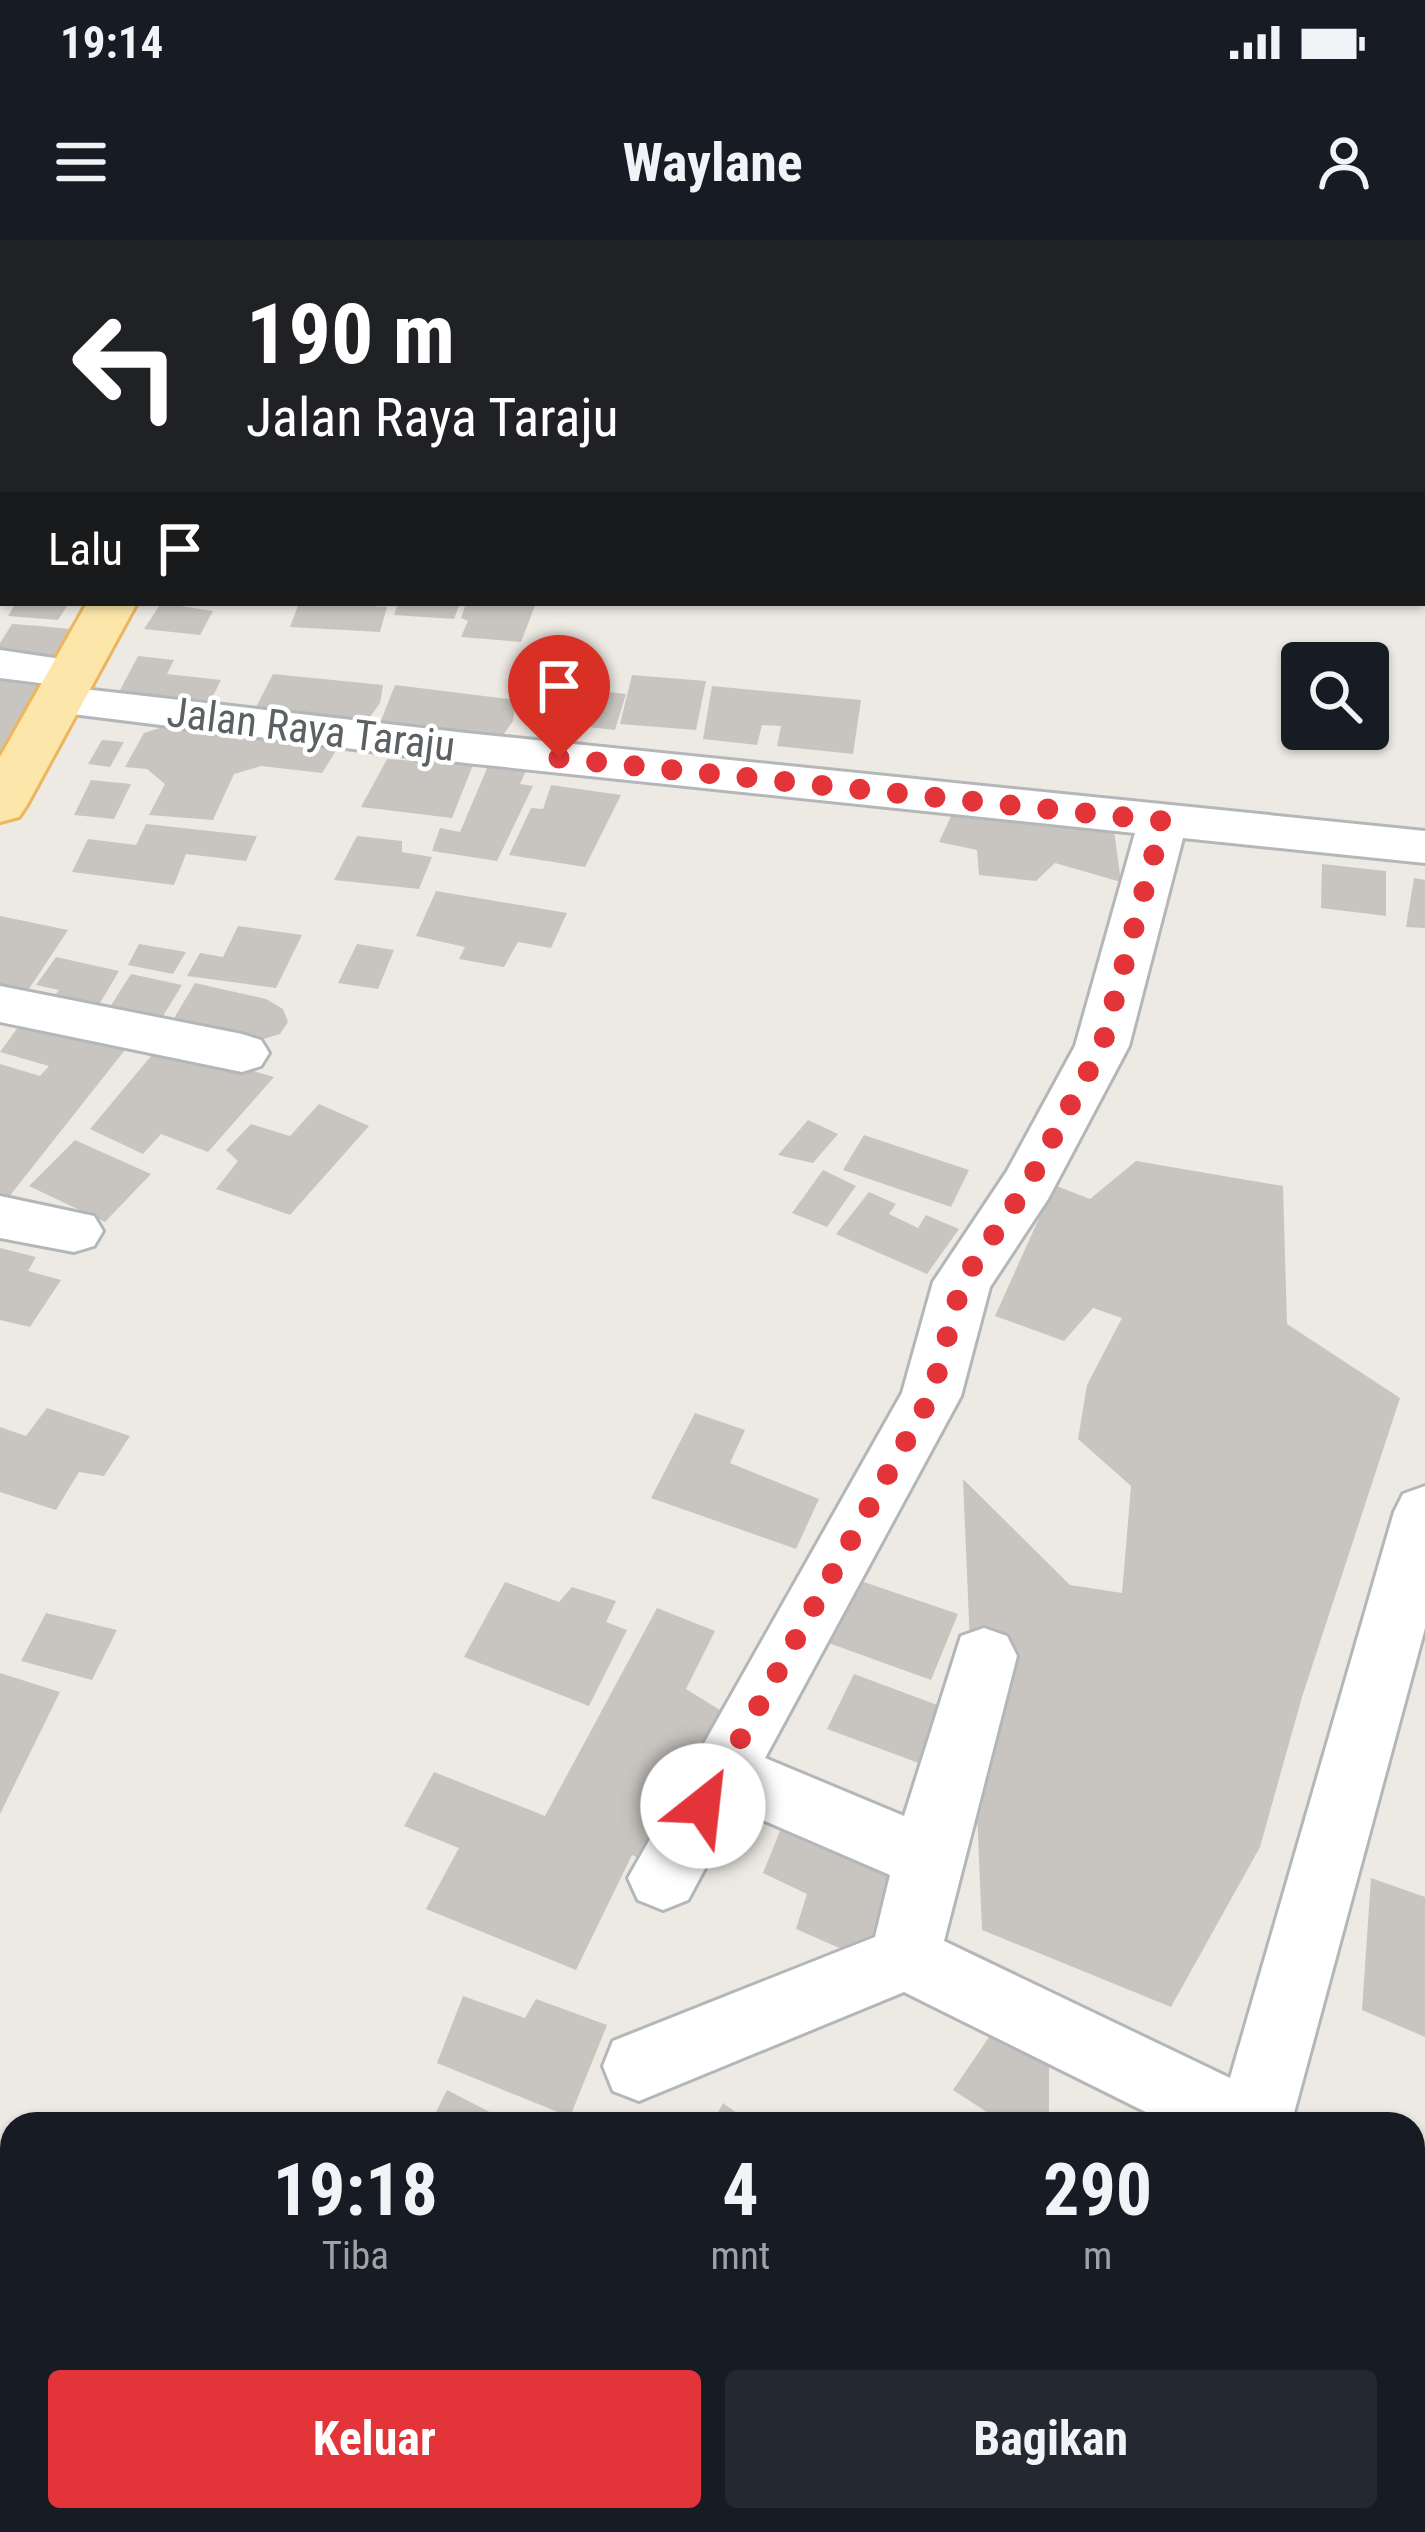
<!DOCTYPE html>
<html lang="id">
<style>
:root{--surface:#171b24;--page:#242831;--text:#f1f3f6;--muted:#9ea1a6;--accent:#e33439}
body{margin:0;font-family:"Roboto Condensed",sans-serif;background:var(--page);color:var(--text);height:100vh;display:flex;flex-direction:column;font-size:45px;white-space:nowrap}
*{box-sizing:border-box;margin:0}
p{font-size:39px;color:var(--muted)}
.icon{flex:none;width:66px;height:66px;fill:none;stroke:currentColor;stroke-width:2;stroke-linecap:round;stroke-linejoin:round}
.map{position:relative;flex:1;overflow:hidden}
.details{position:absolute;left:0px;top:1872px;width:1425px;height:420px;display:flex;flex-direction:column;background:var(--surface);border-radius:36px 36px 0 0;box-shadow:0 3px 9px #0004}
.details>*{flex:none}
.top-card{position:absolute;left:0px;top:0px;width:1425px;height:366px;box-shadow:0 3px 9px #0004;background:#202124;color:#fff;overflow:hidden}
.fabs{position:absolute;left:1281px;top:402px;display:grid;gap:24px}
.fabs a{display:grid;place-items:center;width:108px;height:108px;border-radius:12px;background:var(--surface);box-shadow:0 3px 9px #0004;font-size:60px}
.pin{position:absolute;display:grid;place-items:center;width:102px;height:102px;color:#fff;margin:-123px -51px;border-radius:50% 50% 50% 0;rotate:-45deg;box-shadow:0 0 12px #0007}
.pin .icon{rotate:45deg}
.me{position:absolute;width:132px;margin:-66px;rotate:29deg;stroke-linejoin:round;filter:drop-shadow(0 0 9px #0008)}
.turn{display:flex;align-items:center;gap:42px;height:252px;padding:0 48px;font-size:54px}
.turn .icon{width:156px;height:156px;stroke-width:2.5}
.turn b{display:block;font-size:84px;line-height:102px}
.then{display:flex;align-items:center;height:114px;padding:0 48px;background:#0003;gap:24px;font-size:45px}
.eta{display:flex;justify-content:space-evenly;align-items:center;height:204px;text-align:center}
.eta b{font-size:72px;font-weight:700;line-height:84px}
.button{display:flex;gap:24px;margin-top:auto;padding:24px 48px}
.button a{flex:1;height:138px;border-radius:12px;background:var(--accent);color:#fff;font-size:48px;font-weight:700;line-height:138px;text-align:center}
.button a+a{background:var(--page);color:var(--text)}
.status{display:flex;justify-content:space-between;align-items:center;height:84px;padding:0 60px;background:var(--surface);direction:ltr}
.status svg{height:33px;fill:currentColor}
header{display:flex;justify-content:space-between;align-items:center;height:156px;padding:0 48px;background:var(--surface);font-size:54px;font-weight:700}
.map>svg:first-child{display:block}
</style>
<div class="status"><b>19:14</b><svg viewBox="0 0 49 12"><path d="M0 12V9h3v3zM5 12V6h3v6zM10 12V3h3v9zM15 12V0h3v12zM26 1h20v11H26zM47 4h2v5h-2z"/></svg></div>
<header><svg class="icon" aria-label="menu" viewBox="0 0 24 24"><path d="M4 6h16M4 12h16M4 18h16"/></svg>Waylane<svg class="icon" aria-label="person" viewBox="0 0 24 24"><circle cx="12" cy="8" r="4"/><path d="M4 21q1-7 8-7t8 7"/></svg></header>
<div class="map">
<svg width="1425" height="2292" viewBox="0 0 1425 2292">
<rect width="100%" height="100%" fill="#edeae3"/>
<path fill="#c8c5c0" d="M 16,363 L 69,363 L 58,380 L 8,376 Z
M 161,363 L 213,371 L 200,395 L 144,389 Z
M 299,363 L 321,363 L 387,367 L 380,392 L 290,387 Z
M 398,363 L 460,363 L 454,379 L 394,375 Z
M 466,363 L 536,363 L 521,402 L 461,397 L 468,381 L 461,378 Z
M 12,384 L 40,386 L 90,391 L 75,422 L 0,414 L 0,403 Z
M 138,416 L 174,420 L 167,434 L 221,440 L 209,464 L 119,452 Z
M 0,434 L 58,441 L 17,516 L 0,514 Z
M 273,434 L 383,445 L 380,463 L 367,481 L 254,471 Z
M 632,435 L 706,441 L 696,490 L 620,484 Z
M 395,445 L 516,460 L 513,481 L 501,498 L 380,483 Z
M 712,446 L 861,460 L 853,514 L 777,506 L 781,486 L 762,485 L 757,505 L 703,499 Z
M 575,448 L 626,454 L 615,490 L 562,484 Z
M 166,486 L 339,506 L 322,533 L 261,526 L 234,534 L 213,580 L 149,575 L 165,544 L 147,529 L 125,527 L 144,493 Z
M 102,500 L 124,502 L 110,527 L 88,524 Z
M 387,519 L 473,525 L 452,578 L 361,567 Z
M 488,526 L 526,531 L 520,544 L 533,546 L 497,621 L 432,611 L 440,588 L 460,592 Z
M 91,540 L 131,544 L 114,579 L 74,575 Z
M 551,545 L 621,555 L 585,627 L 509,615 L 531,568 L 543,569 Z
M 953,572 L 1114,590 L 1121,642 L 1055,623 L 1036,641 L 979,635 L 977,610 L 939,602 Z
M 146,584 L 257,596 L 246,621 L 186,614 L 174,645 L 72,632 L 88,599 L 136,605 Z
M 357,596 L 402,601 L 402,612 L 432,617 L 419,649 L 334,640 Z
M 1322,624 L 1386,631 L 1386,676 L 1321,668 Z
M 1414,638 L 1425,640 L 1425,688 L 1406,687 Z
M 436,651 L 567,673 L 551,708 L 518,702 L 504,727 L 459,719 L 465,707 L 416,696 Z
M 0,676 L 68,690 L 23,758 L 0,753 Z
M 238,686 L 302,695 L 276,748 L 187,736 L 200,713 L 223,717 Z
M 139,704 L 186,712 L 173,734 L 128,725 Z
M 357,704 L 394,710 L 378,749 L 338,743 Z
M 56,717 L 119,731 L 97,768 L 53,758 L 59,750 L 36,745 Z
M 131,734 L 182,745 L 160,781 L 108,770 Z
M 195,743 L 266,759 L 283,769 L 288,782 L 280,794 L 253,802 L 170,785 Z
M 24,779 L 132,801 L 8,958 L 0,956 L 0,824 L 40,836 L 49,826 L 0,812 Z
M 161,804 L 274,837 L 208,912 L 161,894 L 143,914 L 90,889 Z
M 319,864 L 369,886 L 290,975 L 216,949 L 238,921 L 226,910 L 251,884 L 290,896 Z
M 808,880 L 838,894 L 813,923 L 778,915 Z
M 864,895 L 969,930 L 951,967 L 843,930 Z
M 75,900 L 151,934 L 105,982 L 29,946 Z
M 1136,921 L 1283,946 L 1287,1084 L 1400,1158 L 1302,1457 L 1260,1607 L 1171,1767 L 982,1690 L 963,1239 L 1070,1345 L 1122,1353 L 1131,1246 L 1078,1199 L 1087,1145 L 1122,1078 L 1093,1068 L 1064,1101 L 995,1076 L 1054,945 L 1090,959 Z
M 823,930 L 856,946 L 827,987 L 792,973 Z
M 869,952 L 896,964 L 889,974 L 918,988 L 926,975 L 959,989 L 927,1034 L 836,994 Z
M 0,1008 L 36,1017 L 28,1031 L 61,1040 L 30,1087 L 0,1080 Z
M 47,1168 L 130,1196 L 104,1236 L 79,1232 L 56,1270 L 0,1252 L 0,1187 L 26,1196 Z
M 695,1173 L 745,1190 L 730,1223 L 819,1259 L 796,1309 L 651,1258 Z
M 852,1338 L 958,1374 L 931,1440 L 823,1401 Z
M 505,1342 L 559,1362 L 572,1347 L 616,1361 L 606,1382 L 627,1390 L 589,1466 L 464,1417 Z
M 657,1368 L 715,1391 L 686,1449 L 728,1475 L 643,1620 L 632,1615 L 576,1730 L 426,1669 L 459,1608 L 404,1586 L 434,1532 L 545,1576 Z
M 46,1373 L 117,1390 L 92,1440 L 21,1421 Z
M 0,1433 L 60,1452 L 0,1574 Z
M 854,1434 L 948,1469 L 924,1525 L 827,1489 Z
M 784,1581 L 903,1629 L 876,1724 L 796,1689 L 807,1654 L 763,1633 Z
M 1371,1638 L 1425,1657 L 1425,1797 L 1362,1770 Z
M 463,1756 L 525,1778 L 536,1759 L 607,1785 L 570,1877 L 437,1823 Z
M 1002,1778 L 1049,1804 L 1049,1871 L 1040,1884 L 1005,1884 L 953,1850 Z
M 447,1850 L 513,1884 L 430,1884 Z
M 723,1863 L 752,1884 L 712,1884 Z
M 12,2081 L 12,2186 L 0,2179 L 0,2099 Z
M 1413,2190 L 1425,2195 L 1425,2292 L 1401,2292 L 1403,2283 L 1396,2280 L 1413,2280 Z
M 765,2280 L 900,2280 L 918,2292 L 783,2292 Z
M 1228,2280 L 1346,2280 L 1342,2292 L 1224,2292 Z"/>
<g fill="none" stroke-linecap="round" stroke-linejoin="round">
<defs>
<path id="minor" d="M 0,410 L 88,423 L 95,433 L 88,443 L 72,447 L 0,438 Z
M 57,446 L 466,493 L 1425,591 L 1425,623 L 1183,598 L 1129,806 L 1048,959 L 990,1047 L 961,1156 L 765,1518 L 904,1576 L 961,1396 L 984,1388 L 1007,1396 L 1017,1416 L 944,1701 L 1230,1838 L 1394,1272 L 1403,1254 L 1425,1246 L 1425,1388 L 1291,1884 L 1170,1884 L 904,1752 L 639,1861 L 613,1851 L 603,1826 L 613,1801 L 875,1697 L 890,1635 L 737,1569 L 688,1660 L 663,1670 L 638,1660 L 628,1638 L 902,1153 L 933,1042 L 1007,931 L 1075,806 L 1135,593 L 466,523 L 40,470 L 34,460 L 40,450 Z
M 0,746 L 242,794 L 261,800 L 269,813 L 261,826 L 242,832 L 0,782 Z
M 0,956 L 94,976 L 103,991 L 94,1006 L 74,1012 L 0,998 Z
M 1413,1927 L 1425,1931 L 1425,2007 L 1413,2002 Z
M 1099,2280 L 1181,2280 L 1177,2292 L 1095,2292 Z"/>
<path id="primary" d="M 87,363 L 137,363 L 27,565 L 19,577 L 0,582 L 0,517 Z"/>
</defs>
<use href="#minor" stroke="#b4b7ba" stroke-width="6"/>
<use href="#primary" stroke="#ecb55e" stroke-width="6"/>
<use href="#minor" fill="#fff" fill-rule="evenodd"/>
<use href="#primary" fill="#fce6aa" fill-rule="evenodd"/>
</g>
<g fill="none" stroke-linecap="round" stroke-linejoin="round">
<path stroke="#e33439" stroke-width="21" stroke-dasharray="0 37.8" d="M 559,518 L 1163,581 L 1102,806 L 1028,944 L 962,1042 L 931,1156 L 703,1566"/>
</g>
<g text-anchor="middle" dominant-baseline="central" stroke-width="9" stroke-linejoin="round" paint-order="stroke">
<g font-size="42" fill="#5b6063" stroke="#fff">
<text transform="translate(311 489) rotate(7)">Jalan Raya Taraju</text>
</g>
</g>
</svg>
<div class="fabs">
<a><svg class="icon" aria-label="search" viewBox="0 0 24 24"><circle cx="10" cy="10" r="6"/><path d="M15 15l6 6"/></svg></a>
</div>
<div class="pin" style="left:559px;top:518px;background:#d93025"><svg class="icon" aria-label="arrive" viewBox="0 0 24 24"><path d="M6 21V4h12l-3 4 3 4H6"/></svg></div>
<svg class="me" style="left:703px;top:1566px" viewBox="-20 -20 40 40"><circle r="19" fill="#fff"/><path d="M0-13L10 11 0 6-10 11z" fill="#e33439"/></svg>
<div class="top-card">
<div class="turn"><svg class="icon" aria-label="left" viewBox="0 0 24 24"><path d="M17 20v-9H6M10 6l-5 5 5 5"/></svg><div><b>190 m</b>Jalan Raya Taraju</div></div>
<div class="then">Lalu<svg class="icon" aria-label="arrive" viewBox="0 0 24 24"><path d="M6 21V4h12l-3 4 3 4H6"/></svg></div>
</div>
<section class="details">
<div class="eta">
<div><b>19:18</b><p>Tiba</p></div>
<div><b>4</b><p>mnt</p></div>
<div><b>290</b><p>m</p></div>
</div>
<div class="button"><a>Keluar</a><a>Bagikan</a></div>
</section>
</div>
